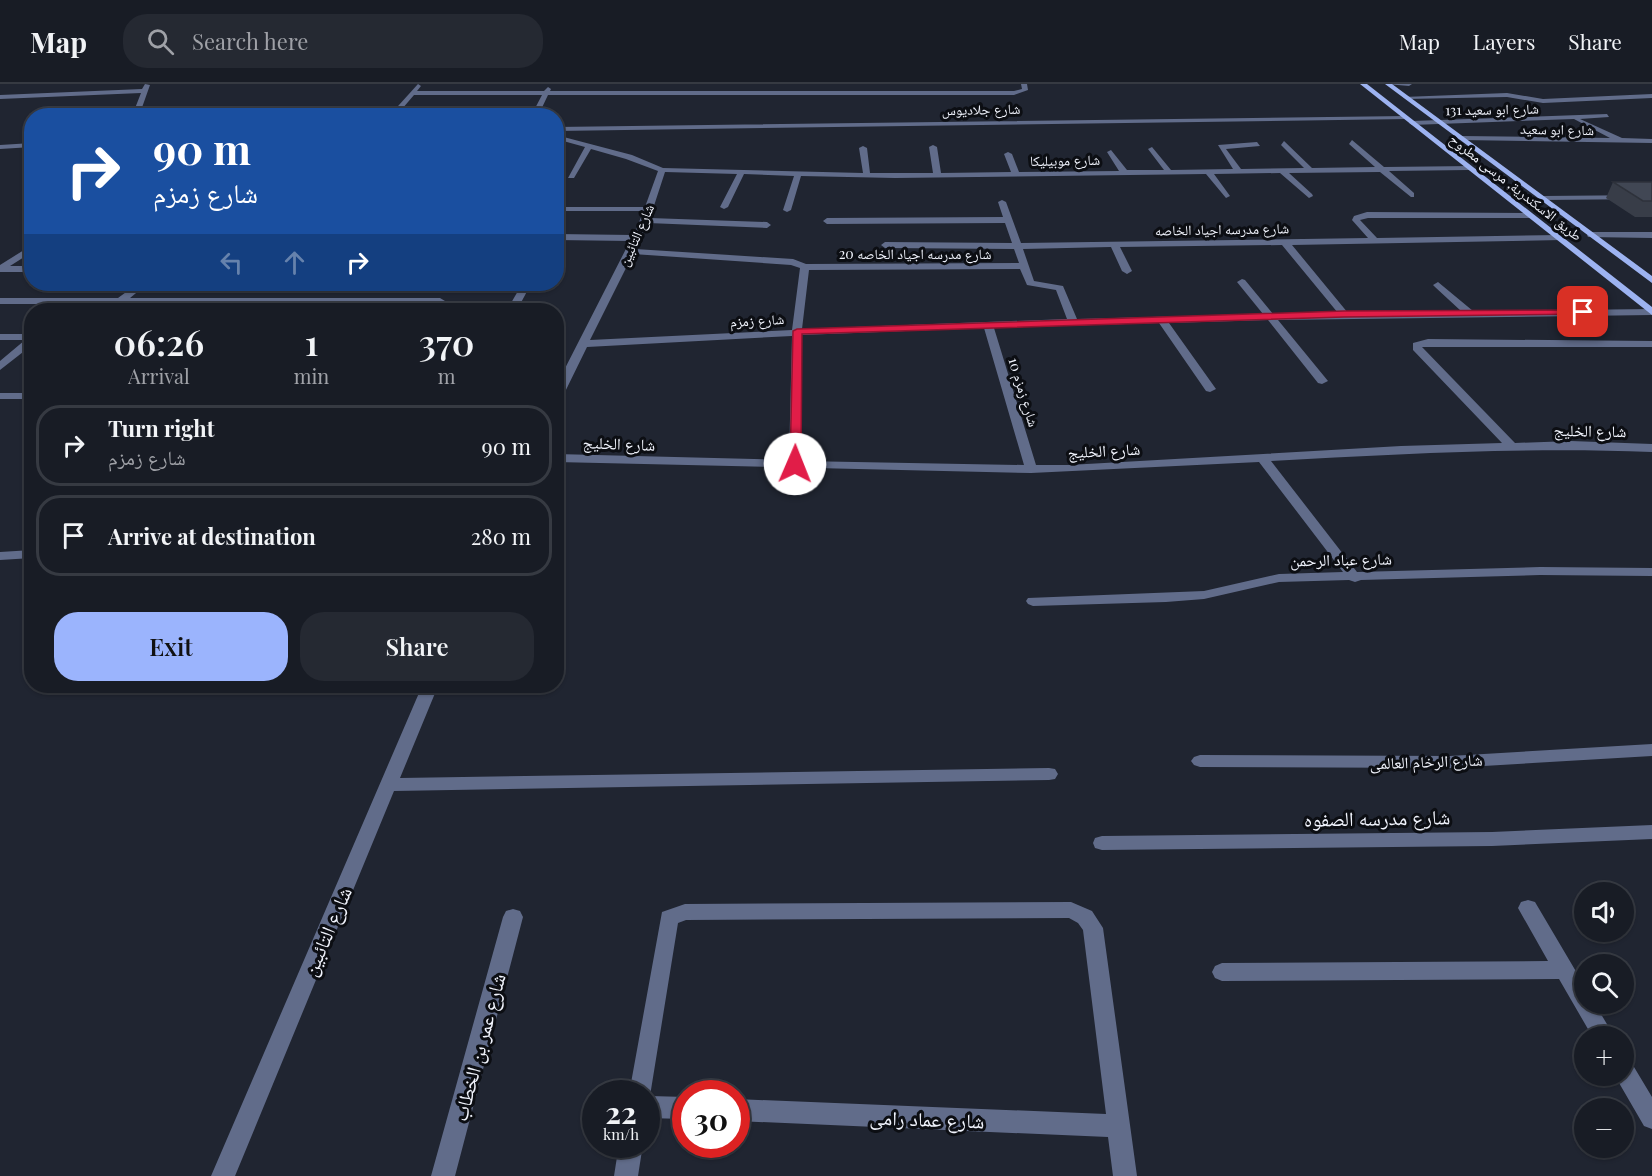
<!DOCTYPE html>
<meta charset="utf-8">
<style>
:root{--surface:#181c25;--page:#252932;--text:#f1f3f6;--muted:#9fa1a7;--line:#363a42;--accent:#9bb4fd}
body{margin:0;font-family:"Playfair Display","Noto Naskh Arabic",serif;background:var(--page);color:var(--text);height:100vh;display:flex;flex-direction:column;font-size:22px;white-space:nowrap}
*{box-sizing:border-box;margin:0}
p{font-size:20px;color:var(--muted)}
.icon{flex:none;width:33px;height:33px;fill:none;stroke:currentColor;stroke-width:2;stroke-linecap:round;stroke-linejoin:round}
.map{position:relative;flex:1;overflow:hidden}
.side{position:absolute;left:24px;top:219px;width:540px;height:390px;display:flex;flex-direction:column;background:var(--surface);border-radius:24px;box-shadow:0 2px 4px #0004,0 0 0 2px var(--line)}
.side>*{flex:none}
.top-card{position:absolute;left:24px;top:24px;width:540px;height:183px;border-radius:24px;box-shadow:0 2px 4px #0004,0 0 0 2px var(--line);background:#1a4fa0;color:#fff;overflow:hidden}
.tools{position:absolute;left:1574px;top:798px;display:grid;gap:12px}
.tools a{display:grid;place-items:center;width:60px;height:60px;border-radius:50%;background:var(--surface);box-shadow:0 2px 4px #0004,0 0 0 2px var(--line);font-size:30px}
.speed{position:absolute;left:582px;top:996px;display:flex;gap:12px;font-size:30px;font-weight:700;text-align:center}
.speed>*{display:grid;place-content:center;width:78px;height:78px;border-radius:50%;background:var(--surface);box-shadow:0 2px 4px #0004,0 0 0 2px var(--line);line-height:1}
.speed small{font-size:15px;font-weight:400}
.speed .limit{border:9px solid #d22;background:#fff;color:#111}
.pin{position:absolute;display:grid;place-items:center;width:51px;height:51px;color:#fff;margin:-26px;border-radius:12px;box-shadow:0 3px 9px #0006}
.me{position:absolute;width:66px;margin:-33px;rotate:1deg;stroke-linejoin:round;filter:drop-shadow(0 0 4px #0008)}
.turn{display:flex;align-items:center;gap:21px;height:126px;padding:0 30px;font-size:27px}
.turn .icon{width:78px;height:78px;stroke-width:2.5}
.turn b{display:block;font-size:42px;line-height:51px}
.lanes{display:flex;align-items:center;height:57px;padding:0 30px;background:#0003;justify-content:center;gap:30px;direction:ltr}
.lanes .off{opacity:.35}
.eta{display:flex;justify-content:space-evenly;align-items:center;height:102px;text-align:center}
.eta b{font-size:36px;font-weight:600;line-height:42px}
.button{display:flex;gap:12px;margin-top:auto;padding:12px 30px}
.button a{flex:1;height:69px;border-radius:24px;background:var(--accent);color:#111;font-size:24px;font-weight:600;line-height:69px;text-align:center}
.button a+a{background:var(--page);color:var(--text)}
ul{padding:0;list-style:none}
li{display:flex;align-items:center;gap:18px;height:81px;margin:0 12px 9px;padding:0 18px;border:3px solid var(--line);border-radius:24px}
li div{flex:1}
li b{display:block;font-size:22px}
li em{font-style:normal}
header{display:flex;align-items:center;gap:36px;box-sizing:border-box;height:84px;padding:0 30px;background:var(--surface);border-bottom:2px solid var(--line)}
header strong{font-size:28px}
nav{display:flex;gap:33px;margin-inline-start:auto;font-size:21px}
.search{width:420px;height:54px;background:var(--page);display:flex;align-items:center;gap:15px;box-sizing:border-box;padding:0 21px;border-radius:24px;color:var(--muted);font-size:22px}
.map>svg:first-child{display:block}
</style>
<header>
<strong>Map</strong>
<div class="search"><svg class="icon" aria-label="search" viewBox="0 0 24 24"><circle cx="10" cy="10" r="6"/><path d="M15 15l6 6"/></svg>Search here</div>
<nav><a>Map</a><a>Layers</a><a>Share</a></nav>
</header>
<div class="map">
<svg width="1652" height="1092" viewBox="0 0 1652 1092">
<rect width="100%" height="100%" fill="#202531"/>
<g fill="none" stroke-linecap="round" stroke-linejoin="round">
<path fill="#616c8a" fill-rule="evenodd" d="M 145,0 L 150,1 L 139,32 L 132,32 L 141,9 L 0,15 L 0,11 L 142,5 Z
M 418,0 L 421,2 L 417,7 L 544,7 L 548,3 L 551,5 L 550,7 L 1014,7 L 1022,5 L 1021,0 L 1027,0 L 1028,6 L 1014,11 L 548,11 L 538,32 L 531,32 L 542,11 L 414,11 L 396,32 L 389,32 Z
M 1386,0 L 1412,0 L 1409,2 Z
M 1507,9 L 1543,15 L 1652,10 L 1652,14 L 1543,19 L 1507,13 L 1406,15 L 1403,13 Z
M 1607,30 L 1609,33 L 1580,35 L 1622,54 L 1652,55 L 1652,59 L 1461,56 L 1457,54 L 1461,52 L 1610,54 L 1574,35 L 1412,41 L 1409,39 L 1412,37 Z
M 1406,32 L 1408,35 L 556,47 L 556,43 Z
M 556,51 L 632,71 L 663,84 L 863,89 L 859,64 L 863,62 L 867,64 L 870,89 L 933,89 L 929,63 L 933,61 L 937,63 L 941,89 L 1011,88 L 1004,70 L 1008,68 L 1012,70 L 1019,88 L 1119,87 L 1107,68 L 1111,66 L 1127,86 L 1164,86 L 1148,65 L 1152,63 L 1171,86 L 1233,85 L 1218,61 L 1257,58 L 1260,62 L 1226,65 L 1241,85 L 1304,84 L 1281,61 L 1284,57 L 1312,84 L 1375,83 L 1349,60 L 1352,56 L 1384,83 L 1472,82 L 1469,86 L 1389,87 L 1414,109 L 1414,113 L 1411,113 L 1380,88 L 1289,89 L 1312,110 L 1313,112 L 1309,114 L 1280,89 L 1214,90 L 1230,112 L 1226,114 L 1206,90 L 895,94 L 801,92 L 791,126 L 787,128 L 783,126 L 794,92 L 744,90 L 728,123 L 724,125 L 720,123 L 737,90 L 665,88 L 650,134 L 767,138 L 771,141 L 767,144 L 648,139 L 635,165 L 793,175 L 806,180 L 1019,179 L 1014,165 L 885,164 L 881,161 L 885,158 L 1012,159 L 1005,139 L 827,140 L 823,137 L 827,134 L 1003,133 L 998,118 L 1002,116 L 1006,118 L 1021,159 L 1368,154 L 1352,136 L 1354,132 L 1367,128 L 1532,129 L 1532,133 L 1529,134 L 1368,134 L 1360,136 L 1377,154 L 1559,151 L 1563,154 L 1562,156 L 1292,161 L 1348,229 L 1461,227 L 1435,203 L 1433,201 L 1438,198 L 1473,227 L 1652,225 L 1652,231 L 1278,236 L 1328,297 L 1322,300 L 1318,299 L 1268,236 L 1169,239 L 1216,305 L 1210,308 L 1206,307 L 1159,239 L 994,244 L 1036,381 L 1069,381 L 1401,362 L 1502,359 L 1413,266 L 1413,259 L 1428,255 L 1652,257 L 1652,263 L 1422,263 L 1515,359 L 1571,357 L 1652,360 L 1652,368 C 1525,363 1398,370 1271,377 L 1357,488 L 1540,483 L 1652,484 L 1652,492 L 1540,491 L 1361,496 L 1355,498 L 1349,496 L 1279,498 L 1204,515 L 1166,518 L 1033,522 L 1028,520 L 1026,517 L 1028,514 L 1204,507 L 1279,490 L 1343,488 L 1259,378 L 1031,389 L 556,378 L 556,370 L 789,376 L 792,252 L 587,263 L 562,314 L 556,317 L 556,302 L 630,157 L 556,156 L 556,150 L 633,151 L 644,127 L 556,127 L 556,123 L 645,123 L 658,87 L 626,75 L 591,65 L 574,94 L 568,94 L 585,63 L 556,55 ZM 1282,161 L 1338,229 L 1273,230 L 1245,196 L 1242,195 L 1237,198 L 1263,230 L 1077,235 L 1063,202 L 1034,197 L 1023,165 L 1111,163 L 1122,187 L 1127,190 L 1132,187 L 1120,163 ZM 633,170 L 791,181 L 800,184 L 792,246 L 590,256 ZM 1020,185 L 1027,201 L 1056,206 L 1067,235 L 802,245 L 809,186 ZM 984,244 L 1024,381 L 801,377 L 802,251 Z
M 32,59 L 32,63 L 0,65 L 0,61 Z
M 1652,111 L 1652,115 L 1542,116 L 1538,114 L 1542,112 Z
M 1591,148 L 1652,148 L 1652,154 L 1588,153 L 1587,151 Z
M 32,161 L 32,168 L 10,182 L 32,182 L 32,188 L 0,188 L 0,181 Z
M 137,200 L 147,200 L 130,214 L 440,214 L 445,217 L 440,220 L 0,220 L 0,214 L 118,214 Z
M 522,200 L 531,200 L 517,226 L 507,226 Z
M 0,250 L 32,250 L 32,261 L 0,286 L 0,277 L 25,256 L 0,256 Z
M 0,309 L 32,309 L 32,315 L 0,315 Z
M 32,466 L 32,474 L 0,476 L 0,468 Z
M 422,602 L 438,602 L 400,694 L 1049,684 L 1055,685 L 1058,690 L 1055,695 L 1049,696 L 394,707 L 235,1092 L 211,1092 Z
M 1652,660 L 1652,672 L 1450,684 L 1200,683 L 1194,681 L 1191,677 L 1194,673 L 1200,671 L 1450,672 Z
M 1652,741 L 1652,755 L 1492,762 L 1102,766 L 1095,764 L 1093,759 L 1095,754 L 1102,752 L 1492,748 Z
M 1528,816 L 1535,818 L 1584,901 L 1584,920 L 1595,920 L 1614,952 L 1592,952 L 1559,895 L 1222,897 L 1215,894 L 1212,888 L 1215,882 L 1222,879 L 1548,877 L 1518,824 L 1521,818 Z
M 1071,818 L 1092,827 L 1103,844 L 1137,1092 L 1113,1092 L 1108,1053 L 736,1037 L 736,1015 L 1106,1030 L 1083,846 L 1078,839 L 1069,834 L 686,836 L 678,839 L 650,1012 L 686,1013 L 686,1035 L 646,1034 L 646,1010 L 629,1010 L 662,828 L 685,820 Z
M 513,825 L 520,827 L 523,833 L 455,1092 L 431,1092 L 503,833 L 506,827 Z
M 1623,975 L 1631,978 L 1652,1013 L 1652,1045 L 1644,1042 L 1615,992 L 1623,992 Z
M 619,1060 L 643,1060 L 638,1092 L 614,1092 Z"/>
<path fill="#9db3f1" fill-rule="evenodd" d="M 1360,0 L 1367,0 L 1652,223 L 1652,231 Z
M 1385,0 L 1392,0 L 1652,192 L 1652,199 Z"/>
</g>
<path fill="#383d48" d="M 1613,98 L 1652,98 L 1652,133 L 1635,133 L 1606,114 Z"/>
<path fill="#414754" stroke="#2e323b" stroke-width="1.5" d="M 1613,98 L 1652,98 L 1652,117 L 1643,117 Z"/>
<path fill="#e11d48" stroke="#92132f" stroke-width="1.5" d="M 1583,226 L 1588,228 L 1586,230 L 1344,233 L 802,250 L 801,380 L 795,384 L 790,380 L 793,247 L 797,245 L 1344,227 Z"/>
<g text-anchor="middle" dominant-baseline="central" stroke-width="6" stroke-linejoin="round" paint-order="stroke">
<g font-size="14" fill="#f0f3fc" stroke="#0c0e13">
<text transform="translate(981 25) rotate(-1)">شارع جلاديوس</text>
<text transform="translate(1492 25) rotate(-1)">شارع ابو سعيد 131</text>
<text transform="translate(1557 45) rotate(1)">شارع ابو سعيد</text>
<text transform="translate(1065 76) rotate(-1)">شارع موبيليكا</text>
<text transform="translate(1516 103) rotate(38)">طريق الاسكندرية, مرسى مطروح</text>
<text transform="translate(1222 145) rotate(-1)">شارع مدرسه اجياد الخاصه</text>
<text transform="translate(636 151) rotate(-66)">شارع التائبين</text>
<text x="915" y="169">شارع مدرسه اجياد الخاصه 20</text>
<text transform="translate(757 236) rotate(-3)">شارع زمزم</text>
<text transform="translate(1024 308) rotate(73)">شارع زمزم 10</text>
</g>
<g font-size="16" fill="#f0f3fc" stroke="#0c0e13">
<text transform="translate(1590 346) rotate(1)">شارع الخليج</text>
<text transform="translate(619 359) rotate(2)">شارع الخليج</text>
<text transform="translate(1104 366) rotate(-3)">شارع الخليج</text>
<text transform="translate(1341 475) rotate(-1)">شارع عباد الرحمن</text>
<text transform="translate(1426 677) rotate(-2)">شارع الرخام العالمى</text>
</g>
<g font-size="20" fill="#f0f3fc" stroke="#0c0e13">
<text transform="translate(1377 733) rotate(-1)">شارع مدرسه الصفوه</text>
<text transform="translate(326 847) rotate(-67)">شارع التائبين</text>
<text transform="translate(478 963) rotate(-75)">شارع عمر بن الخطاب</text>
<text transform="translate(927 1034) rotate(2)">شارع عماد رامى</text>
</g>
</g>
</svg>
<div class="tools">
<a><svg class="icon" aria-label="sound" viewBox="0 0 24 24"><path d="M4 9h4l5-4v14l-5-4H4zM17 9q2 3 0 6"/></svg></a>
<a><svg class="icon" aria-label="search" viewBox="0 0 24 24"><circle cx="10" cy="10" r="6"/><path d="M15 15l6 6"/></svg></a>
<a>+</a>
<a>−</a>
</div>
<div class="speed"><div>22<small>km/h</small></div><div class="limit">30</div></div>
<div class="pin" style="left:1583px;top:228px;background:#d93025"><svg class="icon" aria-label="arrive" viewBox="0 0 24 24"><path d="M6 21V4h12l-3 4 3 4H6"/></svg></div>
<svg class="me" style="left:795px;top:380px" viewBox="-20 -20 40 40"><circle r="19" fill="#fff"/><path d="M0-13L10 11 0 6-10 11z" fill="#e11d48"/></svg>
<div class="top-card">
<div class="turn"><svg class="icon" aria-label="right" viewBox="0 0 24 24"><path d="M7 20v-9h11M14 6l5 5-5 5"/></svg><div><b>90 m</b>شارع زمزم</div></div>
<div class="lanes"><svg class="icon off" aria-label="left" viewBox="0 0 24 24"><path d="M17 20v-9H6M10 6l-5 5 5 5"/></svg><svg class="icon off" aria-label="ahead" viewBox="0 0 24 24"><path d="M12 20V5M6 11l6-6 6 6"/></svg><svg class="icon" aria-label="right" viewBox="0 0 24 24"><path d="M7 20v-9h11M14 6l5 5-5 5"/></svg></div>
</div>
<section class="side">
<div class="eta">
<div><b>06:26</b><p>Arrival</p></div>
<div><b>1</b><p>min</p></div>
<div><b>370</b><p>m</p></div>
</div>
<ul>
<li><svg class="icon" aria-label="right" viewBox="0 0 24 24"><path d="M7 20v-9h11M14 6l5 5-5 5"/></svg><div><b>Turn right</b><p>شارع زمزم</p></div><em>90 m</em></li>
<li><svg class="icon" aria-label="arrive" viewBox="0 0 24 24"><path d="M6 21V4h12l-3 4 3 4H6"/></svg><div><b>Arrive at destination</b></div><em>280 m</em></li>
</ul>
<div class="button"><a>Exit</a><a>Share</a></div>
</section>
</div>
